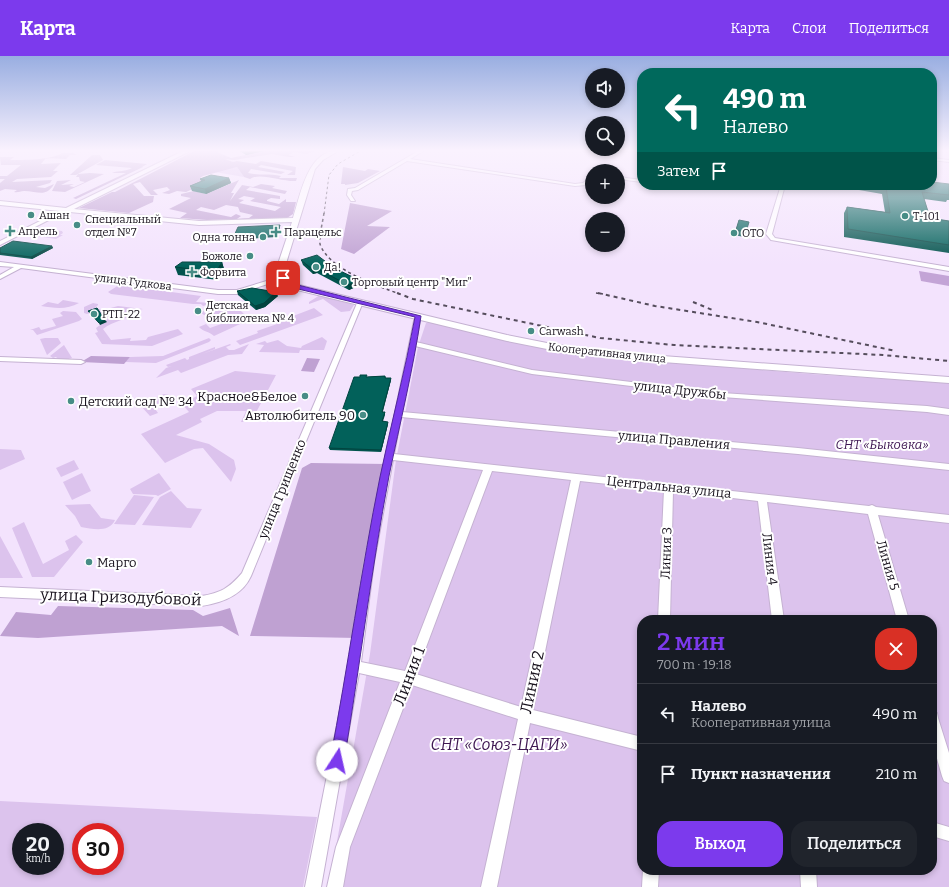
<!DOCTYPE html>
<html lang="ru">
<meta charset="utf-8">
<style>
:root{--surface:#171b24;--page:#20242c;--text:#f1f3f6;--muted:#9ea1a6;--line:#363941;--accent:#7c3aed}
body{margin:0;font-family:Bitter,serif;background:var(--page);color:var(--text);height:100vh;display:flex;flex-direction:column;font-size:15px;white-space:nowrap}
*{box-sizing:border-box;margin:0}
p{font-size:13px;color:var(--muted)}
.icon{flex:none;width:22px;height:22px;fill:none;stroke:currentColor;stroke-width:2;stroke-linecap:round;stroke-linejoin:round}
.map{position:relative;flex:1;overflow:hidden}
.side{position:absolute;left:637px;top:559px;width:300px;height:260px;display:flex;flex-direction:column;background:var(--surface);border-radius:16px;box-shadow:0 2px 6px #0003}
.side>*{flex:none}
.banner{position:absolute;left:637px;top:12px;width:300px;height:122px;border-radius:16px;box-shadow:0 2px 6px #0003;background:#00695c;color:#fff;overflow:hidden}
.buttons{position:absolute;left:585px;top:12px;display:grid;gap:8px}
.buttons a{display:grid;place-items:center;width:40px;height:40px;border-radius:50%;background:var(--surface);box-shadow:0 2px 6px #0003;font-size:20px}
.speed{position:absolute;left:12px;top:767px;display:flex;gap:8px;font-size:20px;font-weight:700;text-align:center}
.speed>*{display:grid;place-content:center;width:52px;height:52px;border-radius:50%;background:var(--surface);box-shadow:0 2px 6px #0003;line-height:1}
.speed small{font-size:10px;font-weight:400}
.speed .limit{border:6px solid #d22;background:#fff;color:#111}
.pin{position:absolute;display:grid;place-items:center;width:34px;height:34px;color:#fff;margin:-17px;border-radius:8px;box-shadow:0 2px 6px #0006}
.me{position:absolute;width:44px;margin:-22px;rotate:10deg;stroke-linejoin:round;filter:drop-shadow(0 0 3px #0008)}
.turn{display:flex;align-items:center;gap:14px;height:84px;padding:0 20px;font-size:18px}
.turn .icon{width:52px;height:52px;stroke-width:2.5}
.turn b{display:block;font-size:28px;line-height:34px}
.then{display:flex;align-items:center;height:38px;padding:0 20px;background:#0003;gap:8px;font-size:15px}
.round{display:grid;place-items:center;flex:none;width:42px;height:42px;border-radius:16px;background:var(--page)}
.summary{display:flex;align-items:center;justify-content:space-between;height:68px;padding:0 20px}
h1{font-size:24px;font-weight:600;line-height:30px;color:var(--accent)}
.button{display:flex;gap:8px;margin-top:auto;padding:8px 20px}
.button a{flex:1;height:46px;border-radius:16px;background:var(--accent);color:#fff;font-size:16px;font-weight:600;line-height:46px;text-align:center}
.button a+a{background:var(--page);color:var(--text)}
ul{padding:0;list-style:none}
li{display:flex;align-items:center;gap:12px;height:60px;padding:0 20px;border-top:1px solid var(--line)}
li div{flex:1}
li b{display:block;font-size:15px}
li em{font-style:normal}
header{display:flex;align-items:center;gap:24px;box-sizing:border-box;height:56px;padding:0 20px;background:var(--accent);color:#fff}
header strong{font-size:19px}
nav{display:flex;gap:22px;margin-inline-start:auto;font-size:14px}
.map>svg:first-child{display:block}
</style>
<header>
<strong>Карта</strong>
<nav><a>Карта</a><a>Слои</a><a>Поделиться</a></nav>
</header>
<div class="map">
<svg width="949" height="831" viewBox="0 0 949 831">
<rect width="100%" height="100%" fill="#f3e3fd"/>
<path fill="#dcc3ed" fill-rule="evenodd" d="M 219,108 L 233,109 L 218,115 L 237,111 L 244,121 L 215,116 L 213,112 Z
M 46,173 L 62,175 L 63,177 L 60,179 L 63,179 L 56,183 L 30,179 Z
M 119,229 L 201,240 L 196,246 L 212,247 L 203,250 L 201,248 L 193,248 L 111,238 L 108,236 Z
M 320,239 L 354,249 L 350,255 L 341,256 L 323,243 L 309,248 L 309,246 Z
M 63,244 L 79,247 C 67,254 54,252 41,250 L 48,246 L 58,248 Z
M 93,247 L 98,248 L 98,249 L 95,252 L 103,254 L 118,250 L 143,253 L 136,254 L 133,256 L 136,256 C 127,264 113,265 103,273 L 111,284 L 131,282 L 130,285 L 146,284 L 148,281 L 178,273 L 183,278 L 152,290 L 102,288 L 95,277 L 98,276 L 96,272 L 100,269 L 98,254 L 87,258 L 84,257 L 84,251 Z
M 219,248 L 236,250 L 247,261 L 251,263 L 214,280 C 209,275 203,276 199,271 L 206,268 L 210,272 L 224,267 L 219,262 L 223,261 L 220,258 L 212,263 L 207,258 L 204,259 L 200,256 L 218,251 L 216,249 Z
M 314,252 L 323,259 L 240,289 L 236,285 L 258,277 L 257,275 L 277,268 L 275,267 Z
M 63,255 L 76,256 L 82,263 L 79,265 L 37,279 L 33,274 L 30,274 L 39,271 L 41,274 L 56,270 L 52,263 L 63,260 L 60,257 Z
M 431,265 L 529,290 L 587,299 L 810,318 L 949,327 L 949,831 L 329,831 L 370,598 L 396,404 L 418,291 L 426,267 ZM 642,564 L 932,564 L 932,814 L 642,814 Z
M 322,281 L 327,285 L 324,294 L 300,294 L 299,297 L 259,296 L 264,289 L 256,288 L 265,285 L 267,287 L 278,284 L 287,290 L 301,292 L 302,290 Z
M 45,282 L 58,282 L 61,287 L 47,299 L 40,283 Z
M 209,282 L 211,284 L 209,286 L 156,307 L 125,306 L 130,301 L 163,300 Z
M 230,288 L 231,289 L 226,291 L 229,294 L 234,294 L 249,288 L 242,298 L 228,299 L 181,317 L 178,314 L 156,322 L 166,312 L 172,310 L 168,311 L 166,309 L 185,302 L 187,304 L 189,303 L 189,301 L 215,291 L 215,293 L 202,298 Z
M 64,289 L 72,302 L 65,304 L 58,303 L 56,301 L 53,302 L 50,300 Z
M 235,315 L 276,319 L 251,366 L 241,366 L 246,355 L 217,355 L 200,363 L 202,366 L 176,379 L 209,388 L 234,404 L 236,413 L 231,426 L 203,392 L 194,393 L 165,407 L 141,378 L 189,356 L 182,348 L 197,340 L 191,333 Z
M 164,338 L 174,340 L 176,344 L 172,346 L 169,343 L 153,350 L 158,357 L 150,360 L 139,348 Z
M 0,393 L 21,394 L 25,403 L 0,414 Z
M 74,404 L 79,413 L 61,421 L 56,412 Z
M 82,417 L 91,435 L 72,444 L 63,426 Z
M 159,417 L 171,433 L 158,440 L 156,439 L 133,438 L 130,433 Z
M 171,435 L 187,452 L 202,453 L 191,472 L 142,469 L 160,441 Z
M 134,439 L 154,441 L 135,469 L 114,468 Z
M 90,448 L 101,462 L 115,464 C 109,477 93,473 81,471 L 75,460 L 65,449 Z
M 24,466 L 43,508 L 69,494 L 65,485 L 76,479 L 83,486 L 54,521 L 32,521 L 12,472 Z
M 0,480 L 23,522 L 0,522 Z
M 0,745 L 317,761 L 303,831 L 0,831 ZM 21,776 L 55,776 L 55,810 L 21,810 ZM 81,776 L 115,776 L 115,810 L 81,810 Z"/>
<path fill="#bfa1d2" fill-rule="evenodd" d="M 196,94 L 224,94 L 217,96 L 231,102 L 270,94 L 320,94 L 306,98 L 294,96 L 288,99 L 295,101 L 289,101 L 272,98 L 234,104 L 225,103 L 233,106 L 237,105 L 256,108 L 261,105 L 296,111 L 295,119 L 287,119 L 293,115 L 261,109 L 258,111 L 285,116 L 281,118 L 251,113 L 248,117 C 260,120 270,117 281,120 L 279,122 L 297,122 L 296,125 C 282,126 260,116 250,123 L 244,121 L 237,111 L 203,120 L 200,122 L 205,124 L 197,131 L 186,136 L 177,135 L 169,138 L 162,137 L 170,134 L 167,131 L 153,134 L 158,139 L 151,139 L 140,126 L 133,128 L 144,140 L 154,140 L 153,146 L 129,157 L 79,152 L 112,136 L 115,136 Z
M 62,97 L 73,97 L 77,99 L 70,99 L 66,103 L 46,102 L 41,108 L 61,107 L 53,115 L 58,115 L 51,121 L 17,123 L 12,126 L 52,124 L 50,127 L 36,131 L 45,132 L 54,128 C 46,142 38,135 24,135 C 20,135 18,137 14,136 L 17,134 L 5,133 L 0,135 L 0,127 L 5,123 L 0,123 L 0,120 L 7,120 L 21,109 L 1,109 L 0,101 L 14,101 L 10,104 C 22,104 53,104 62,97 Z
M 92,99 L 100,99 L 103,104 L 76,119 L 70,119 Z
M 105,104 L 147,108 L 142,111 L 143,111 L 76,143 L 73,142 L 126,117 L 112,117 C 119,114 125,116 132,112 L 96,109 Z
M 343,111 L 365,115 L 368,113 L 380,115 L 358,127 L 345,129 L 345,128 L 341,128 Z
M 90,117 L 104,118 L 65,136 L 52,135 L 57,125 L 71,124 L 61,129 L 74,128 L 69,130 L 74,131 L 85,126 L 80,125 L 79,121 L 76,121 L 78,118 Z
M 239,124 L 231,137 L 234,137 L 230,145 L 242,129 L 253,131 L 261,128 L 275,130 L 272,132 L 287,135 L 285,138 L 250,131 L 246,134 L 280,140 L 280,143 L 271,142 L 267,144 L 267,145 L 279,148 L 286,143 L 286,146 L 296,146 L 293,158 L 287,162 L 207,164 L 180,162 L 187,157 L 169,153 L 191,142 L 181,140 L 181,138 L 194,135 L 206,138 ZM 244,140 L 255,142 L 250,145 L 281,151 L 275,155 L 239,147 L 244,144 L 238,143 ZM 226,149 L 238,151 L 240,156 L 253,159 L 249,162 L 237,163 L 241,160 L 236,158 L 231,161 L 196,154 L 201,151 L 214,154 Z
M 350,147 L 392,155 L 367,170 L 390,171 L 354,198 L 341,193 Z
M 91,300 L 130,301 L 124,308 L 81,306 Z
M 307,302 L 320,303 L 314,316 L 301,315 Z
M 311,407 L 387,408 L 357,582 L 250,580 L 302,412 Z
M 58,550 L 193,554 L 203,560 L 230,552 L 239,580 L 222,570 L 38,582 L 0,580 L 16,556 L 51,559 Z"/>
<path fill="#c3a4d6" d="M 919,215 L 949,220 L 949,230 L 921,225 Z"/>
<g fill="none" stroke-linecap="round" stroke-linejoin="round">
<defs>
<path id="minor" d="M 420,94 L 425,94 L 410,103 L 575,128 L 583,127 L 592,120 L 592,123 L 586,129 L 575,130 L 407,105 L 358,134 L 352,135 L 351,139 L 355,145 L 351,145 L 347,139 L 348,133 L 355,132 Z
M 932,102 L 949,104 L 949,106 L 932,104 Z
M 618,121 L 642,124 L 642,126 L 618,123 Z
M 781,129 L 785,129 L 772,178 L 775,182 L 949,211 L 949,215 L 771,184 L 766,178 Z
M 66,152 L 70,153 L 0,189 L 0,185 Z
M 0,206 L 218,234 L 237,234 L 283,220 L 286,222 L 237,238 L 218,238 L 21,212 L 0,223 L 0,219 L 14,211 L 0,210 Z
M 358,245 L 363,246 L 251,520 C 242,540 221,547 201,550 L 0,541 L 0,531 L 201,540 C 221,537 229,532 242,517 Z
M 418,258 L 421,260 L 416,286 L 532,314 L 722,337 L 927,350 L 949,353 L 949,359 L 927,356 L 722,341 L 532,318 L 415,290 L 402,356 L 798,392 L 949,408 L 949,414 L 798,398 L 401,361 L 394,398 L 869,450 L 872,449 L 876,451 L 949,459 L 949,467 L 878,459 L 909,564 L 897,564 L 868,458 L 767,446 L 784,564 L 772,564 L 758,445 L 673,435 L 670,564 L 658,564 L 664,434 L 580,425 L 533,654 L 642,681 L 642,695 L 530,667 L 497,831 L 481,831 L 518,663 L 412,629 L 350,791 L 343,831 L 327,831 L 336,791 L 400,626 L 359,617 L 321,831 L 305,831 L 346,623 L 364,506 L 415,260 ZM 393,404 L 483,414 L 405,615 L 361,606 L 374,506 ZM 492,415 L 571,424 L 521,651 L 416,618 Z
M 0,301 L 81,304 L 85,306 L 81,308 L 0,305 Z
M 932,656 L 937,657 L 938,662 L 949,697 L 949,727 L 944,725 L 942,720 L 932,685 Z
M 932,766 L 949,771 L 949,785 L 932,780 Z
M 643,814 L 659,814 L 658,831 L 642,831 Z
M 800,814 L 816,814 L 817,831 L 801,831 Z"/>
<path id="major" d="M 185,94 L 192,94 L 74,153 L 199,165 L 293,162 C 301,138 307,94 340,94 L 323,104 L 315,113 L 284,214 L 286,220 L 299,229 L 507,279 L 557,289 L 649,299 L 949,321 L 949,327 L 649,305 L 557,295 L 507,285 L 293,233 L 279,223 L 276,214 L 292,166 L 199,169 L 0,149 L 0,145 L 66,152 Z"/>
</defs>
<use href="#minor" stroke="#c5b2d2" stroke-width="2"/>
<use href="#major" stroke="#c5b2d2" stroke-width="2"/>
<use href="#minor" fill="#fff" fill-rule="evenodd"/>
<use href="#major" fill="#fff" fill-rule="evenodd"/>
<path stroke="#554d5c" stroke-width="1" stroke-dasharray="2.5 2.5" stroke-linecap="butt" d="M 324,158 L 329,119 L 338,108 L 362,94"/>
<path stroke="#554d5c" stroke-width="1.5" stroke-dasharray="3 3" stroke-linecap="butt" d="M 324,157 C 323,164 319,181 320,188 C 328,213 377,230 400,238
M 596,237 L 603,238"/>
<path stroke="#554d5c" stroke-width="2" stroke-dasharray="4 4" stroke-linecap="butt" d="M 397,237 L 413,243 L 600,282 L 674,289 L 883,299 L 949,305
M 598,237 L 655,250 L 757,266 L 896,295
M 693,246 L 715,255"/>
</g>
<path fill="#02534d" d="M 238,94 L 268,94 L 246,99 Z
M 229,122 L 231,127 L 206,138 L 192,135 L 190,130 L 201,125 L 200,123 Z
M 949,128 L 949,144 L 947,144 L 946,146 L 924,143 L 930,162 L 949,165 L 949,197 L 844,181 L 844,157 L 847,151 L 885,156 L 882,138 L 859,134 L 858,129 L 932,129 Z
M 739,164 L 746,176 L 744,181 L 734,179 Z
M 280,171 L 277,181 L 234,184 L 233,182 Z
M 52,190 L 53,192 L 32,203 L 0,199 L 0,192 Z
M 301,204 L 360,229 L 349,234 L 317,217 L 313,218 L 303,209 Z
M 222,206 L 224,213 L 218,224 L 178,219 L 175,211 Z
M 237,235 L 278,240 L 265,251 L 256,254 L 238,239 Z
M 385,320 L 386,322 L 391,324 L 382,356 L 385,356 L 385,359 L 383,365 L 388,368 L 381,396 L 330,394 L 329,392 L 367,321 Z"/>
<path fill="#01443f" d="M 245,94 L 268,94 L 246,99 Z
M 229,122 L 231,127 L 206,138 L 205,133 Z
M 52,190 L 53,192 L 32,203 L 31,201 Z
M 222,206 L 224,213 L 218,224 L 216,216 Z
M 316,212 L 317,217 L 313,218 L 312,213 Z
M 359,224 L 360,229 L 349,234 L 348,229 Z
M 276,236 L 278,240 L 265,251 L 256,254 L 255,250 Z
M 105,264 L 107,266 L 100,269 L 99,267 Z
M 391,322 L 391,324 L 382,359 L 382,356 Z
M 388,366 L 388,368 L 381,396 L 381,394 Z"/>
<path fill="#02615a" stroke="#01443f" d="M 211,119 L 229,122 L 205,133 L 190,130 L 205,124 L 200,123 Z
M 932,126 L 949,128 L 949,139 L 922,136 L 930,162 L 949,165 L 949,189 L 848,173 L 847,151 L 890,157 L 886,131 L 870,129 L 932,129 Z
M 739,164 L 749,166 L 746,176 L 736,174 Z
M 280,169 L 277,180 L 233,182 L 238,171 Z
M 13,185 L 52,190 L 31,201 L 0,197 L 0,192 Z
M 317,199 L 334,212 L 359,224 L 348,229 L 316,212 L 312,213 L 301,204 Z
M 182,206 L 222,206 L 216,216 L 175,211 Z
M 252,232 L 276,236 L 264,247 L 255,250 L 237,235 Z
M 97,252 L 105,264 L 99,267 L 88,255 Z
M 360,319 L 367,319 L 366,321 L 385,320 L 385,322 L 391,322 L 382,356 L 385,356 L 382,365 L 388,366 L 381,394 L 329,392 L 354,321 L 360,321 Z"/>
<linearGradient id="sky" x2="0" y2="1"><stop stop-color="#99aee1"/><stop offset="0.45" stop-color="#faf2fe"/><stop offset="1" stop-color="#faf2fe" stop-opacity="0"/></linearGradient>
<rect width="949" height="210" fill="url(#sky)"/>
<path fill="#7c3aed" stroke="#51269a" d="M 281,221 L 285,221 L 298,229 L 421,260 C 413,314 400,367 389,420 C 371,515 360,610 344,705 L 342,710 L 337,712 L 332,710 L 330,705 C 348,610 361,515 380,421 C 391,368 405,315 415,261 L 294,232 L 281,224 Z"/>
<g fill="#478d86" stroke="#fff" stroke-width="1.5">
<circle cx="31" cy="159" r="4"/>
<circle cx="905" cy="160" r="4"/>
<circle cx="77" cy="169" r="4"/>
<path d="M8 169h4v4h4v4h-4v4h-4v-4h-4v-4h4z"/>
<path d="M274 170h4v4h4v4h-4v4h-4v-4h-4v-4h4z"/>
<circle cx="734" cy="177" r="4"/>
<circle cx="263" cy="181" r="4"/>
<circle cx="250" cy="200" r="4"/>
<circle cx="316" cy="211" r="4"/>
<path d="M190 210h4v4h4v4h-4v4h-4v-4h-4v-4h4z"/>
<circle cx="344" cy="226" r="4"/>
<circle cx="198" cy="255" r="4"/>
<circle cx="94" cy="258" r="4"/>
<circle cx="531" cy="275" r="4"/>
<circle cx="305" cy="340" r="4"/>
<circle cx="71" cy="345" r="4"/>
<circle cx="363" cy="359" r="4"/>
<circle cx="89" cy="506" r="4"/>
</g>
<g text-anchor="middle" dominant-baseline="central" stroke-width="4" stroke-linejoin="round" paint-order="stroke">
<g font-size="11" fill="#18121d" stroke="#fff" text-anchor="start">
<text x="39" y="159">Ашан</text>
<text x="913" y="160">Т-101</text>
<text x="85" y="163">Специальный<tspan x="85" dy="13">отдел №7</tspan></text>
<text x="18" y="175">Апрель</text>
<text x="284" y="176">Парацельс</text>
<text x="742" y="177">ОТО</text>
<text x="255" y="181" text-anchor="end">Одна тонна</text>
<text x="242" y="200" text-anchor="end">Божоле</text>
<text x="324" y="211">Да!</text>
<text x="200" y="216">Форвита</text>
<text x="352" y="226">Торговый центр "Миг"</text>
<text x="206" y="249">Детская<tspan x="206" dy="13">библиотека № 4</tspan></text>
<text x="102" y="258">РТП-22</text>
<text x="539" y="275">Carwash</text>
</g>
<g font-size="11" fill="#18121d" stroke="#fff">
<text transform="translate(133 226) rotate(7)">улица Гудкова</text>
<text transform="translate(607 297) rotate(6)">Кооперативная улица</text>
</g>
<g font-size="13" fill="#18121d" stroke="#fff">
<text transform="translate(680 334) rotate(6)">улица Дружбы</text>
<text transform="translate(674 384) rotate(5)">улица Правления</text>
<text transform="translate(669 431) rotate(6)">Центральная улица</text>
<text transform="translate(282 433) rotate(-68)">улица Грищенко</text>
<text transform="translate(666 497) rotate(-88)">Линия 3</text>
<text transform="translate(770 503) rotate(83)">Линия 4</text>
<text transform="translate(888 509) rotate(74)">Линия 5</text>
</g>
<g font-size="13" fill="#18121d" stroke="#fff" text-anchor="end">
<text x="297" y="340">Красное&amp;Белое</text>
<text x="79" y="345" text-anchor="start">Детский сад № 34</text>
<text x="355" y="359">Автолюбитель 90</text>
<text x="97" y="506" text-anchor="start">Марго</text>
</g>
<g font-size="13" font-style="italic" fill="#3e1752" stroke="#fff">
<text x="882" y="388">СНТ «Быковка»</text>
</g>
<g font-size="16" fill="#18121d" stroke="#fff">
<text transform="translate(121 541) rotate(2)">улица Гризодубовой</text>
<text transform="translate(409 620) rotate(-69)">Линия 1</text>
<text transform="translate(532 626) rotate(-78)">Линия 2</text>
</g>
<g font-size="16" font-style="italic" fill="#3e1752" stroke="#fff">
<text x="499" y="688">СНТ «Союз-ЦАГИ»</text>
</g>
</g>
</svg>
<div class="buttons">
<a><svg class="icon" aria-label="sound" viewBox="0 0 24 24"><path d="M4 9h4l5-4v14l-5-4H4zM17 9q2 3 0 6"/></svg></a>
<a><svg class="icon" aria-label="search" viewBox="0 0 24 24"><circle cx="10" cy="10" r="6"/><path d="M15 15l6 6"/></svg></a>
<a>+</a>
<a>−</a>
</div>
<div class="speed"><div>20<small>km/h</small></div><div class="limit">30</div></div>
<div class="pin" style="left:283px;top:222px;background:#d93025"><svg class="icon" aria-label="arrive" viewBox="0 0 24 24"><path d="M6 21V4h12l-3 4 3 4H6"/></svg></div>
<svg class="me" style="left:337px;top:705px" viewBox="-20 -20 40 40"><circle r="19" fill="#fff"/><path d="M0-13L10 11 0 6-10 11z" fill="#7c3aed"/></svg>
<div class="banner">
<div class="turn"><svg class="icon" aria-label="left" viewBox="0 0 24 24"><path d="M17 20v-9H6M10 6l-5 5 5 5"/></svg><div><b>490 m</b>Налево</div></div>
<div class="then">Затем<svg class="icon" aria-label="arrive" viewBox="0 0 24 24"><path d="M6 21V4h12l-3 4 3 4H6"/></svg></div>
</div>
<section class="side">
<div class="summary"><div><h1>2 мин</h1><p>700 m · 19:18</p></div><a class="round" style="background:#d93025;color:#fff"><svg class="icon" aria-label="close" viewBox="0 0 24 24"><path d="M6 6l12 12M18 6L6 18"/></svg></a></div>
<ul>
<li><svg class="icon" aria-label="left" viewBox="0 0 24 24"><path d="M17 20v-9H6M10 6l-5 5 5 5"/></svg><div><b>Налево</b><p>Кооперативная улица</p></div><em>490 m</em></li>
<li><svg class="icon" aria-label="arrive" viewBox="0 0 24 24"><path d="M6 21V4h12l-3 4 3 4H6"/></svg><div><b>Пункт назначения</b></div><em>210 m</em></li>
</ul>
<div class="button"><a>Выход</a><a>Поделиться</a></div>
</section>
</div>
